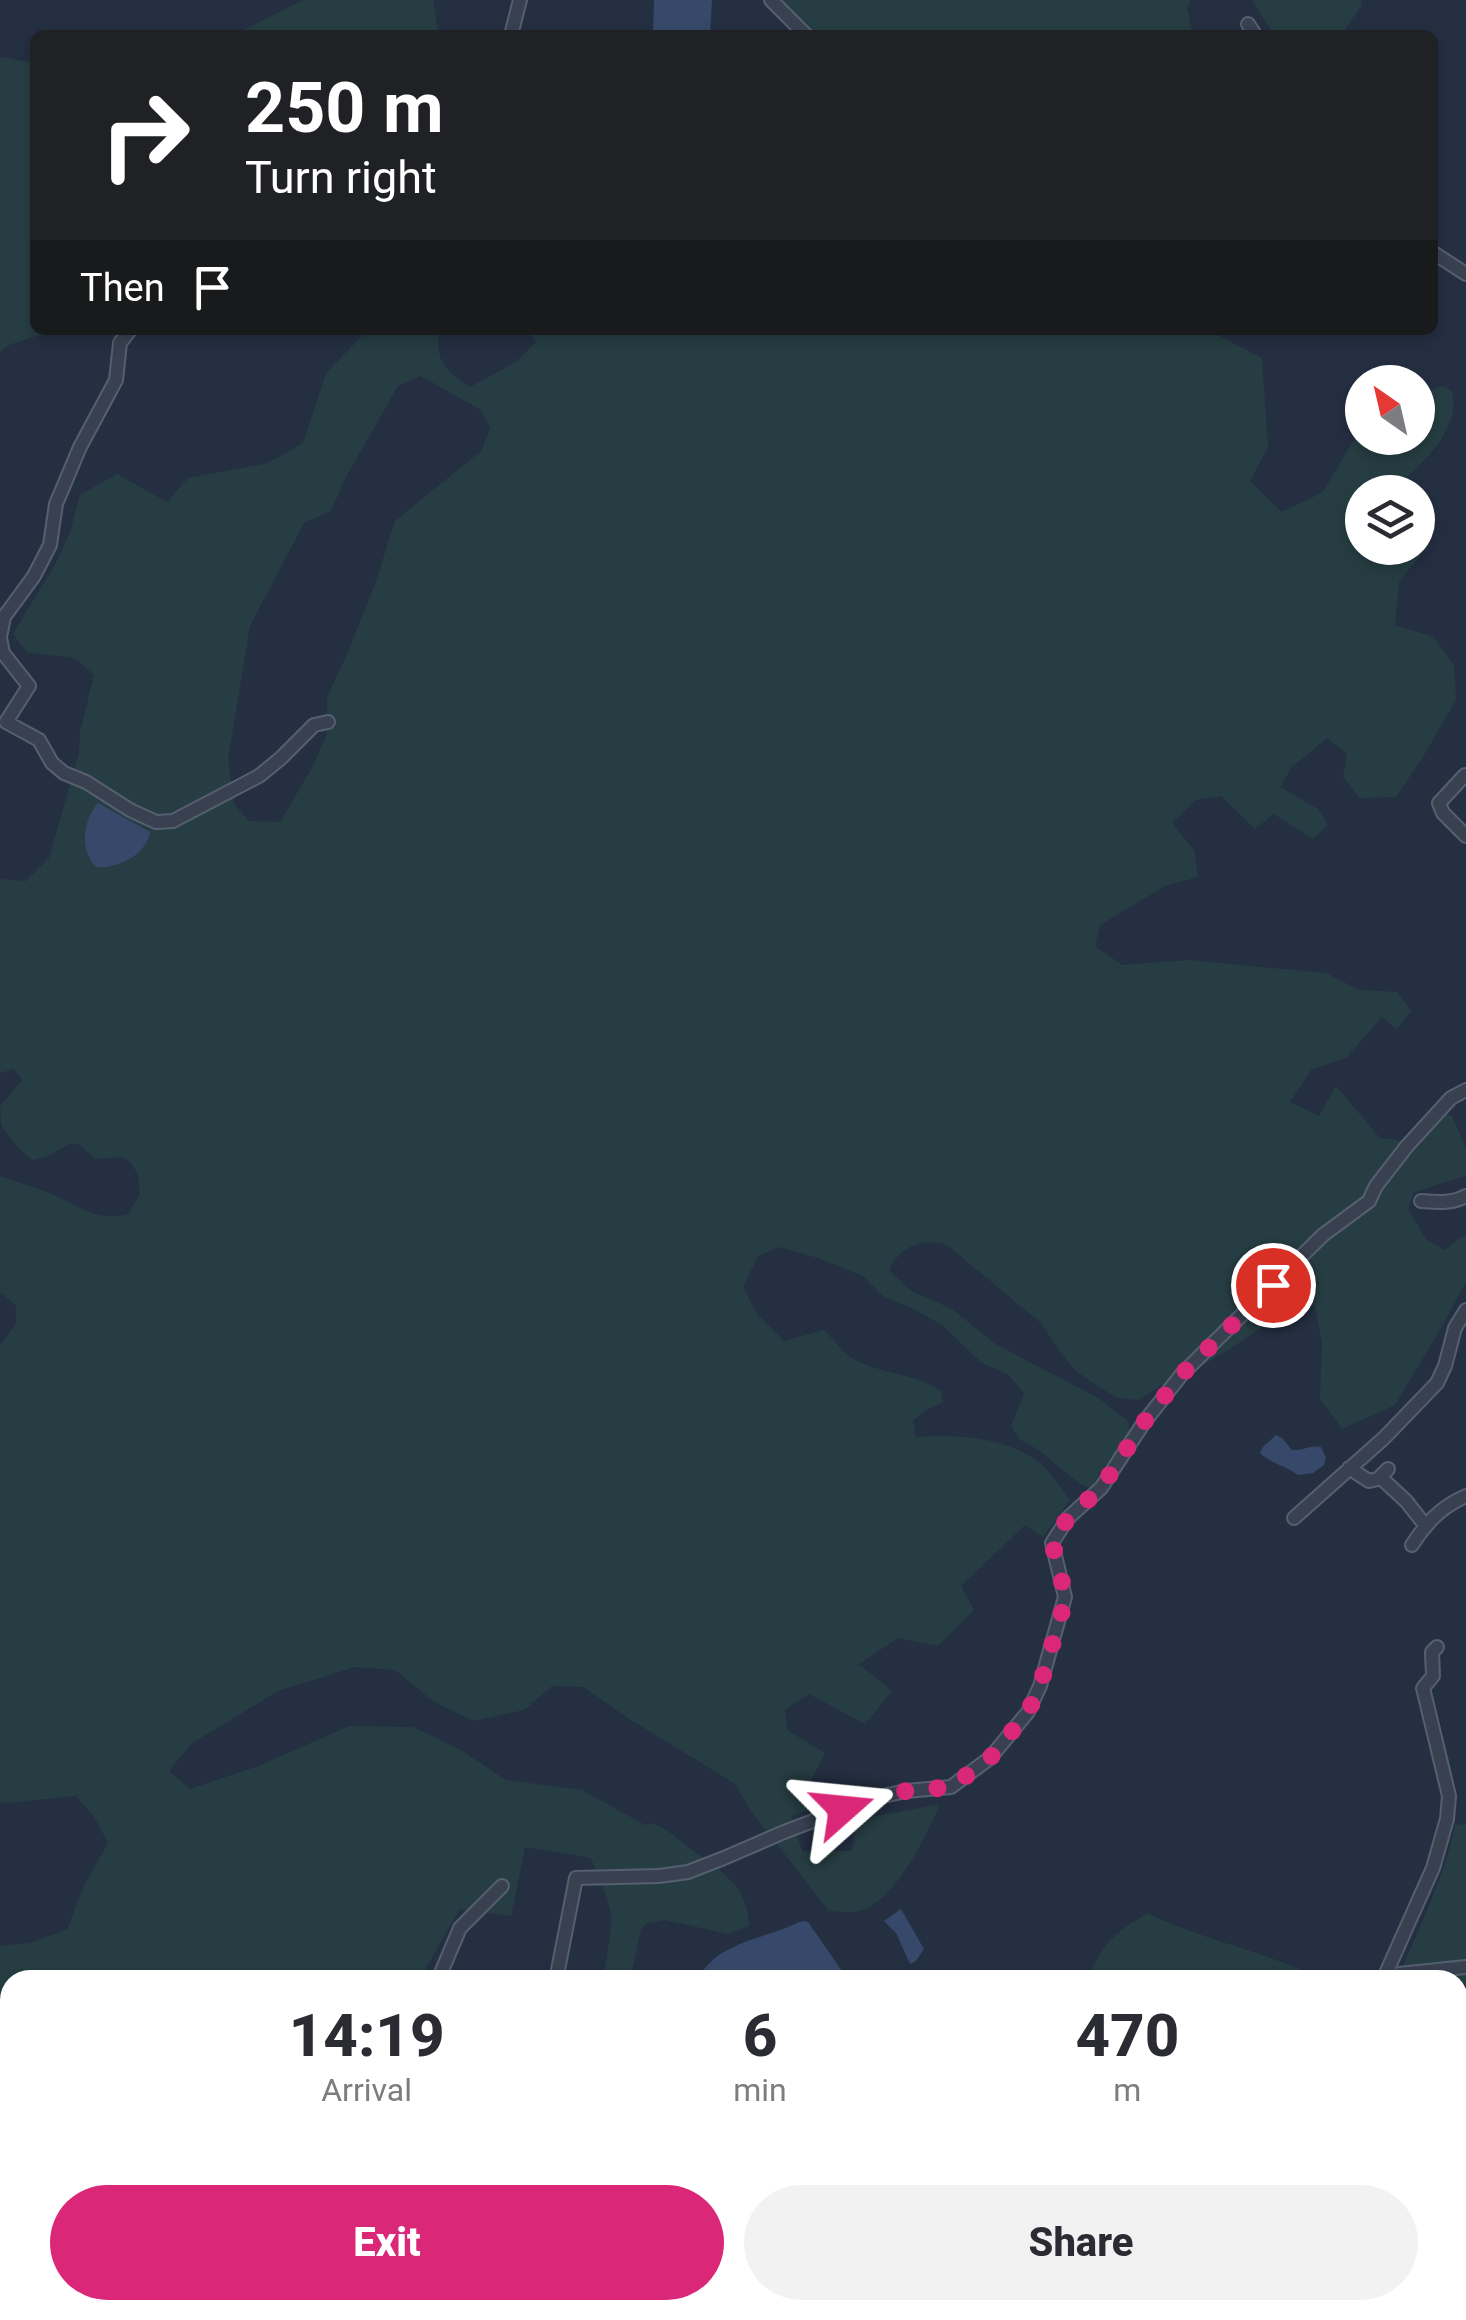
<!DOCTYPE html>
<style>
:root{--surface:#fff;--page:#f2f2f3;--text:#2b2b33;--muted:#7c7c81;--accent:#db2777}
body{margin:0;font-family:Roboto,sans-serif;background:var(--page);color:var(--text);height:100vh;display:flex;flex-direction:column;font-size:38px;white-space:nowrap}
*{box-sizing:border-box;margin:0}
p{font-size:32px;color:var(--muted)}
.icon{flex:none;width:55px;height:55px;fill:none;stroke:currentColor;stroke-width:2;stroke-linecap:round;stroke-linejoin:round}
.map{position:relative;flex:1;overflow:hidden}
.details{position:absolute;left:0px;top:1970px;width:1468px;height:350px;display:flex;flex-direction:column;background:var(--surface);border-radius:30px 30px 0 0;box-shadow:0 5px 15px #0003}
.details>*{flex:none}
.guide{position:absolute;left:30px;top:30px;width:1408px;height:305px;border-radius:15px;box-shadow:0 5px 15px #0003;background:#202124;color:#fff;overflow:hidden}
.needle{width:65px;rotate:326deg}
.buttons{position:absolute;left:1345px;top:365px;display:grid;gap:20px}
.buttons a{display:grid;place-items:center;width:90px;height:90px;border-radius:50%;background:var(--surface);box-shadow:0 5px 15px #0003;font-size:50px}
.pin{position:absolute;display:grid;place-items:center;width:85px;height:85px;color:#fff;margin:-42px;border:5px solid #fff;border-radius:50%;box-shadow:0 2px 10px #0007}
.me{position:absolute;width:110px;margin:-55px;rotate:72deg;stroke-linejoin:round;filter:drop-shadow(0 0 8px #0008)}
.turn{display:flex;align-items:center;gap:35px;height:210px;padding:0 50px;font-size:45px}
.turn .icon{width:130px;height:130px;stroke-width:2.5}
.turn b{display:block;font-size:70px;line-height:85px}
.then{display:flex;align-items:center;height:95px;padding:0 50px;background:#0003;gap:20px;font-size:38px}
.eta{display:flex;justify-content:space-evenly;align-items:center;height:170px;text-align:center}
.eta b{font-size:60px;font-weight:800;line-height:70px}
.button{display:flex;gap:20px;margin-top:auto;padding:20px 50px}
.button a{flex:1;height:115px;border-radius:60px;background:var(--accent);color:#fff;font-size:40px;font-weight:800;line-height:115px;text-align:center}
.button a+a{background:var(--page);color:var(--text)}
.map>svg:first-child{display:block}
</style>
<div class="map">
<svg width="1466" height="2320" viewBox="0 0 1466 2320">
<rect width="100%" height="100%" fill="#242f42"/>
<path fill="#263e43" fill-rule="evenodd" d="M 303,0 L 433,0 L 439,35 L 339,35 L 336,31 L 331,35 L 234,35 Z
M 779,0 L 1191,0 L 1187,7 L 1193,35 L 814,35 Z
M 1252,0 L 1361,0 L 1362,5 L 1341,35 L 1274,35 Z
M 0,57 L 35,63 L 35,330 L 55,330 L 9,345 L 0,352 Z
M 364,330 L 439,330 C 435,362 445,370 470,387 L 516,362 L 536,342 L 527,330 L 1208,330 L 1262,358 L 1268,447 L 1250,481 L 1282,512 L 1323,492 L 1353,441 L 1362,432 L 1362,438 L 1418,438 L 1418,395 L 1442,386 L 1451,390 C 1464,425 1423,464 1398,485 L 1404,492 L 1362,492 L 1362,548 L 1418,548 L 1418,508 L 1421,512 L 1428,546 L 1399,582 L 1395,625 L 1434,637 L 1454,665 L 1456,700 L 1423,757 L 1396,797 L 1360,798 L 1343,777 L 1347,753 L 1327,738 L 1292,767 L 1280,787 L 1318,809 L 1328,825 L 1313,839 L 1274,814 L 1255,829 L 1221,796 L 1196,800 L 1172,823 L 1194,850 L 1198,877 L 1165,886 L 1100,925 L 1095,946 L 1122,965 L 1189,960 L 1326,973 L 1359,990 L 1397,992 L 1411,1011 L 1397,1029 L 1382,1017 L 1346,1058 L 1311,1070 L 1290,1102 L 1319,1116 L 1336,1086 L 1380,1138 L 1405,1141 L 1430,1110 L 1452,1116 L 1466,1148 L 1466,1176 L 1414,1192 L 1408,1209 L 1426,1239 L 1445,1250 L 1466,1234 L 1466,1282 L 1440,1330 L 1395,1405 L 1342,1429 L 1320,1399 L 1322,1344 L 1315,1306 L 1301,1303 C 1269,1321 1240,1344 1208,1362 C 1184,1374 1161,1384 1139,1400 L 1115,1397 L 1077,1372 L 1060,1352 L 1041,1323 L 947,1245 C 924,1237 899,1247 889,1270 L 911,1291 L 952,1309 L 994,1343 L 1098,1398 L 1128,1421 L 1130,1434 L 1100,1472 L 1091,1488 L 1080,1484 L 1037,1449 L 1019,1439 L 1011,1426 L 1024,1394 L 1009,1375 L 982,1363 L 942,1325 L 914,1309 L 884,1297 L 863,1276 L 818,1258 L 780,1247 L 758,1256 L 743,1287 L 757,1314 L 784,1341 L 824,1330 C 833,1339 842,1351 852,1358 C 881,1375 912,1372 941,1391 L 943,1402 L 924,1411 L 913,1421 L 916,1437 C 956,1434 1006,1437 1039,1462 C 1051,1472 1061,1488 1070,1500 L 1043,1537 L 1025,1525 L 961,1586 L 974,1610 L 938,1646 L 898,1638 L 859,1664 L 892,1691 L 865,1724 L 809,1694 L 785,1710 L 787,1730 L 825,1753 L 809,1784 L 826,1804 L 791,1816 L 802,1851 L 852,1851 L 856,1820 L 940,1804 C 926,1836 893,1909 853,1912 C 846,1913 837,1911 829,1911 L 751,1811 L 734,1783 L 631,1720 L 583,1687 L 552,1686 L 524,1710 L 473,1721 L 434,1702 L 395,1670 L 355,1667 L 278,1691 L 191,1744 L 169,1771 L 190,1789 L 261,1765 L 349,1726 L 413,1727 L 461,1750 L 506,1780 L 582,1790 L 645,1825 L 654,1823 C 667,1830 676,1837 687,1846 C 717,1869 748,1883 749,1926 L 728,1934 L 665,1920 L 648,1923 L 641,1929 L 630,1980 L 605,1980 C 604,1959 613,1933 611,1914 C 609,1897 597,1875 591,1858 L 525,1847 L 511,1916 L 460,1909 L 426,1968 L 424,1980 L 10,1980 L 10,2310 L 308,2310 L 278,2320 L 0,2320 L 0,1946 L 29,1943 L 67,1930 L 84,1885 L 108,1843 L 93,1815 L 75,1796 L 7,1803 L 0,1802 L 0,1345 L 16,1324 L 16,1306 L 0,1292 L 0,1176 C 15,1181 31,1186 46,1192 C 77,1203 93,1223 128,1214 L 140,1194 L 138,1174 L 129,1161 L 120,1157 L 95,1159 L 80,1145 L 71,1143 L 49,1156 L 32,1160 L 18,1148 L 1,1125 L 0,1106 L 22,1080 L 14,1069 L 0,1073 L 0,879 L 26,881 L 49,858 L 79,753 L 80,732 L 94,675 L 75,658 L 27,652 L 13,634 L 56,563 L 70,532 L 80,495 L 117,474 L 167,502 L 188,478 L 268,463 L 303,443 L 326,373 L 363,335 ZM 421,376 L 481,410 L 490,428 L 482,450 L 395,521 L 375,584 L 345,659 L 327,697 L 327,734 L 313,766 L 280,822 L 249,821 L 234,804 L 228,759 L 250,626 L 304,523 L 331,511 L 346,477 L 398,386 Z
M 1466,1824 L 1466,2320 L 1162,2320 L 1175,2319 L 1176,2310 L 1278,2310 L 1295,2313 L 1304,2310 L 1458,2310 L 1458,1980 L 1397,1980 C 1418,1929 1444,1880 1455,1825 Z
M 1147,1913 C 1196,1937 1249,1948 1300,1969 L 1299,1980 L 1088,1980 C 1101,1944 1115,1933 1147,1913 Z
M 993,2310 L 1148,2310 L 1152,2320 L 1000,2320 Z"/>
<path fill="#37496a" d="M 654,0 L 712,0 L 710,35 L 653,35 Z
M 98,803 L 150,832 C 146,855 118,869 96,867 C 79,849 83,821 98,803 Z
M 1276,1435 L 1282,1438 L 1292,1450 C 1303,1451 1310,1445 1321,1447 L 1326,1458 L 1324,1465 L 1313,1473 L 1298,1475 C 1286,1466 1270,1463 1260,1453 L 1263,1447 Z
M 901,1909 L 924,1949 L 915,1962 L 910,1964 L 896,1933 L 884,1921 Z
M 803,1921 L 808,1922 L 842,1971 L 842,1980 L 698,1980 C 712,1948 750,1941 780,1930 C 788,1928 795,1923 803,1921 Z"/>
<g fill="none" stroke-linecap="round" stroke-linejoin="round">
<defs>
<path id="minor" d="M 771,0 L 806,35
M 1248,24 L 1254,33 L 1251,35
M 511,35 L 520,0
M 1432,252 L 1466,274
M 0,637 L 4,617 L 34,576 L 50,545 L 56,504 L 80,447 L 116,380 L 120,343 L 130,330
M 0,638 L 3,653 L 29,686 L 6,722 L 39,740 L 52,763 L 64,773 L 86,782 L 130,810 L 156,822 L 173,821 L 259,776 L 281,758 L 314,725 L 328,722
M 1465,775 L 1439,803 L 1443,813 L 1466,836
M 1421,1201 C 1436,1202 1452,1204 1466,1196
M 1349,1468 L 1369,1481 L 1378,1479 L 1388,1469
M 1380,1477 L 1406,1501 L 1425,1525
M 1294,1518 L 1384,1438 L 1437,1383 L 1445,1366 L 1455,1328 L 1466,1310
M 1412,1545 C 1427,1522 1441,1507 1466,1496
M 438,1980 L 460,1928 L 502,1886
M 556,1980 L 576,1878 L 659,1876 L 688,1872 L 724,1858 L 784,1832 L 874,1798 L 906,1791 L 951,1787 L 990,1758 L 1028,1712 L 1040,1686 L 1065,1597 L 1052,1543 L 1068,1518 L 1101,1488 L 1145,1421 L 1182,1374 L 1323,1235 L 1369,1201 L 1376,1186 L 1407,1146 L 1451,1098 L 1466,1090
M 1383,1980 L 1433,1868 L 1447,1819 L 1449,1796 L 1423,1688 L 1433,1676 L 1432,1652 L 1437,1647
M 1384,1980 L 1399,1974 L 1466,1967
M 1466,2244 L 1459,2269 L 1466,2278
M 1241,2310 L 1245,2320
M 600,2320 L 603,2310
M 785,2320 L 786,2310
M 1225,2320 L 1229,2310"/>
</defs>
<use href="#minor" stroke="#565f6f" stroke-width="16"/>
<use href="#minor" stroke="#394151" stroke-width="12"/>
</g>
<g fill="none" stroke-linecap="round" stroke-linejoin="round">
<path stroke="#db2777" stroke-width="18" stroke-dasharray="0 32.4" d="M 843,1809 L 874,1798 L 906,1791 L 951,1787 L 990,1758 L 1028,1712 L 1040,1686 L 1066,1598 L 1052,1542 L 1068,1518 L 1101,1488 L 1145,1421 L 1182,1374 L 1273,1285"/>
</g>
</svg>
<div class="buttons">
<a><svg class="needle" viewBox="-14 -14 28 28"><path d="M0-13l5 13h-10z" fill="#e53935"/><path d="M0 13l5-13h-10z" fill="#7c7c81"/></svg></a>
<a><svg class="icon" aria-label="layers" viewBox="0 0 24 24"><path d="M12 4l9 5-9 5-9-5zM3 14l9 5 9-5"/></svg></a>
</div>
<div class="pin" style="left:1273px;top:1285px;background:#d93025"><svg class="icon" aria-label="arrive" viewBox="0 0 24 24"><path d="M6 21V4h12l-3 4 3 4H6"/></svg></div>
<svg class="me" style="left:843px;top:1809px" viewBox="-20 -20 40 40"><path d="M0-17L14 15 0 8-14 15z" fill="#db2777" stroke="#fff" stroke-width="4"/></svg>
<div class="guide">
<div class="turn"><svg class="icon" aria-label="right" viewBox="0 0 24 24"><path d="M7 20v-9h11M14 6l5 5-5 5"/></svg><div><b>250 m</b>Turn right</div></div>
<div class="then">Then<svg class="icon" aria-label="arrive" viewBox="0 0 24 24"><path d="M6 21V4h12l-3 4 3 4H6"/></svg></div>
</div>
<section class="details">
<div class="eta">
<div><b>14:19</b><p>Arrival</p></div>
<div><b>6</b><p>min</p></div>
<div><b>470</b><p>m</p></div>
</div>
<div class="button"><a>Exit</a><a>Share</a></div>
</section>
</div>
